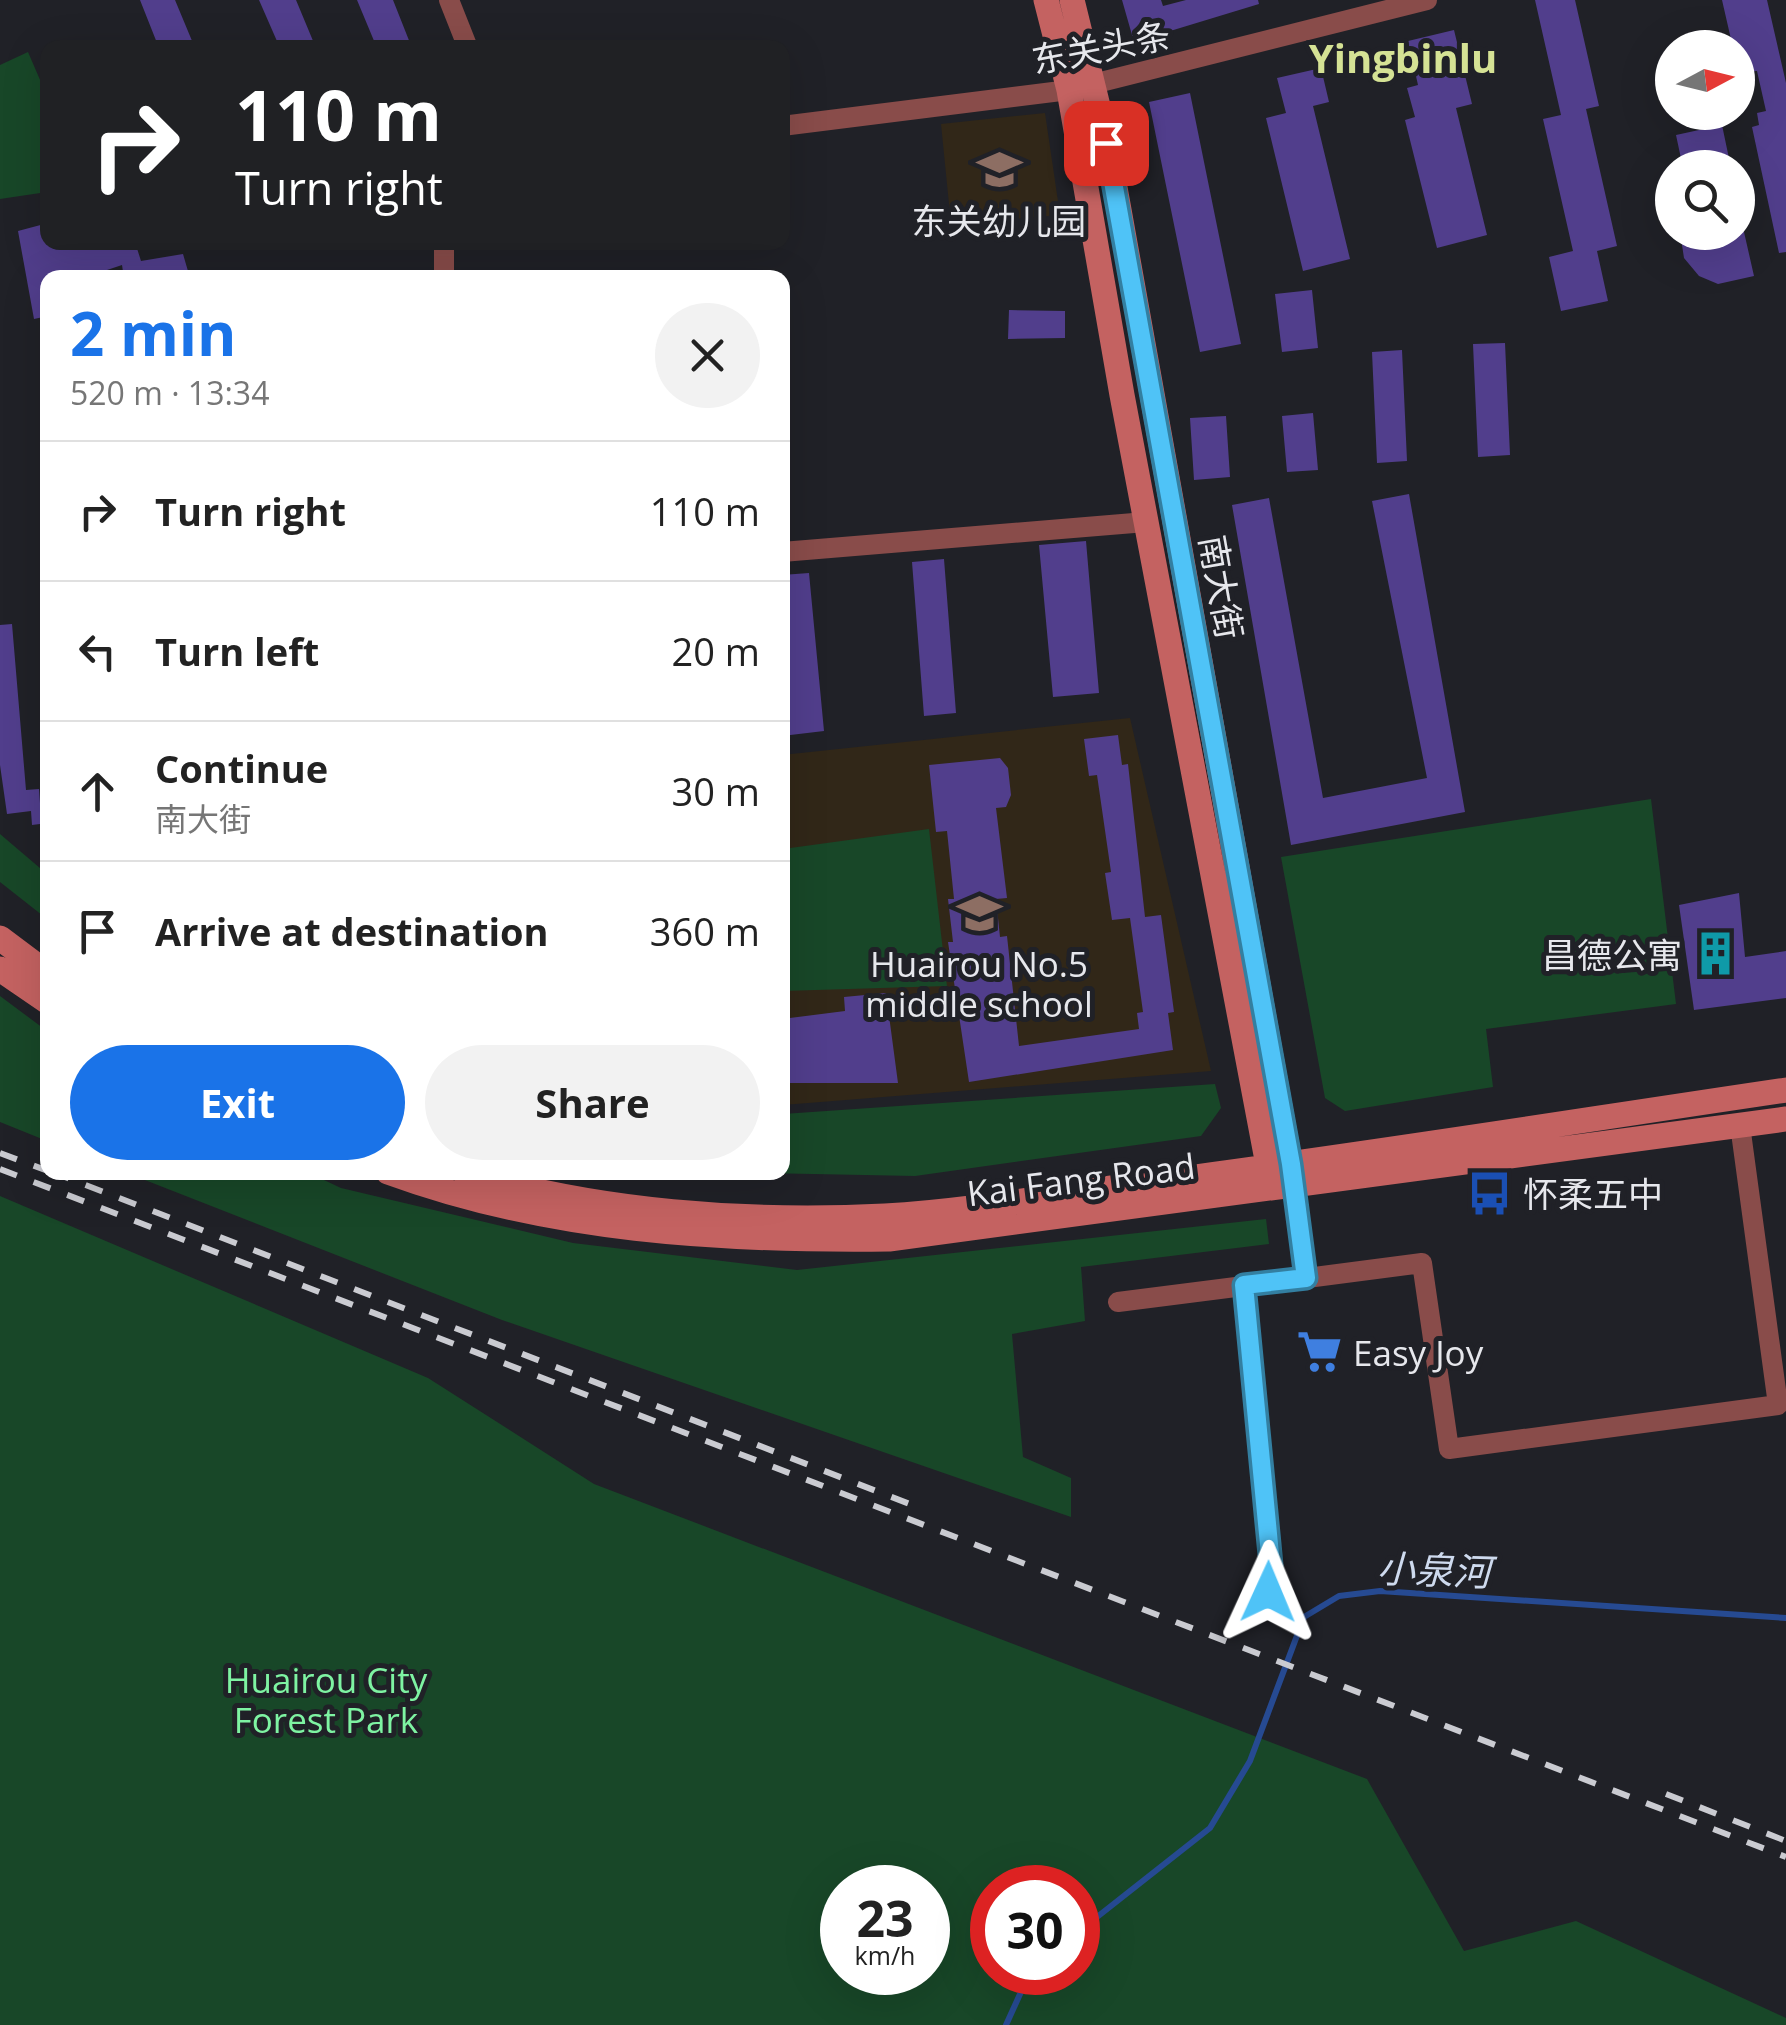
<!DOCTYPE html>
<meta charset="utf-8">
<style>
:root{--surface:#fff;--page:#f2f2f2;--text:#222;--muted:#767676;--line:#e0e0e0;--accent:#1a73e8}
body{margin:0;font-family:"Open Sans","Noto Sans SC",sans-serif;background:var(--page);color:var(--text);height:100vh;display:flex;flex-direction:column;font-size:38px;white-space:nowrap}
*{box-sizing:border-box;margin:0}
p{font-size:32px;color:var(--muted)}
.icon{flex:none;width:55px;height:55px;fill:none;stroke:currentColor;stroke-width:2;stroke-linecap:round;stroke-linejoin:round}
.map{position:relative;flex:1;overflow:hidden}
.drawer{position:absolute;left:40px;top:270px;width:750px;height:910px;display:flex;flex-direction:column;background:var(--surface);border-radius:20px;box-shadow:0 10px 40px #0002}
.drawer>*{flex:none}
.hud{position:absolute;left:40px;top:40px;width:750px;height:210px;border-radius:20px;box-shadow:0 10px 40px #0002;background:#202124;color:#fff;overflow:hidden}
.needle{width:65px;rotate:83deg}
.controls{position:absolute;left:1655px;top:30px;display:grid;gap:20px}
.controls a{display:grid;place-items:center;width:100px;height:100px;border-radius:50%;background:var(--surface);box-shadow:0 10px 40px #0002;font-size:50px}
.speed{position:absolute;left:820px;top:1865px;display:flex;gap:20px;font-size:50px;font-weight:700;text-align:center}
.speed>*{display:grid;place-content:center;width:130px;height:130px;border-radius:50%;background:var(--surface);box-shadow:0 10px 40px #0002;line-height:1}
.speed small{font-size:25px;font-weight:400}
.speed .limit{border:15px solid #d22;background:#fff;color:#111}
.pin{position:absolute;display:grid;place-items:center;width:85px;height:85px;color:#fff;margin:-42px;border-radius:20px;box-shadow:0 5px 15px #0006}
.me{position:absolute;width:110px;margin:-55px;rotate:1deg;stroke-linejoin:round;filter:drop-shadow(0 0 8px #0008)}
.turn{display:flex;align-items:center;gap:35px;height:210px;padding:0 30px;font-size:45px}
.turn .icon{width:130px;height:130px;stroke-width:2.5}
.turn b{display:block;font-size:70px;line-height:85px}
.round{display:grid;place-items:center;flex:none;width:105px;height:105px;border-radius:52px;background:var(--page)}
.overview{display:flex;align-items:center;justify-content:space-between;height:170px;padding:0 30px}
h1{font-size:60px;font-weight:700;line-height:75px;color:var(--accent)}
.button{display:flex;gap:20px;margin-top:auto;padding:20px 30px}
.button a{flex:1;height:115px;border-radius:60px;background:var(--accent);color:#fff;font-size:40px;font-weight:700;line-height:115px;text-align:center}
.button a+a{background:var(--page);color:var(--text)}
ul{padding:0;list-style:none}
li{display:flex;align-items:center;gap:30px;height:140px;padding:0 30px;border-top:2px solid var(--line)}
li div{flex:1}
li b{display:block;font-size:38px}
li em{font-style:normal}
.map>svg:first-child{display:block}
</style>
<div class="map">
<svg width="1786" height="2025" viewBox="0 0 1786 2025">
<rect width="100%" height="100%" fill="#202127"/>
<path fill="#312718" d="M 1045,113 L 1060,215 L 951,224 L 941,124 Z
M 1130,718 L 1211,1071 L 783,1105 L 782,755 Z"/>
<path fill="#184728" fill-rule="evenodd" d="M 28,52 L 47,96 L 47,192 L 0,199 L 0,65 Z
M 1651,799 L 1676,1004 L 1486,1029 L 1493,1087 L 1345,1111 L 1325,1098 L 1281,857 Z
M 929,829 L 947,986 L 783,991 L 783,849 Z
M 0,834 L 47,874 L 47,919 L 0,882 Z
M 0,996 L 47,1031 L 47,1141 L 0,1122 Z
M 1215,1084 L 1221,1108 L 1201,1136 L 915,1176 L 761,1173 L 782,1172 L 783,1114 Z
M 127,1173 L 309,1173 L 341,1188 L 573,1243 L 797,1270 L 1266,1219 L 1269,1244 L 1081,1267 L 1085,1321 L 1012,1334 L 1023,1457 L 1071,1478 L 1071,1517 L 502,1320 Z
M 0,1196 L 428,1378 L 594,1484 L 1367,1779 L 1464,1951 L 1576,1921 L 1786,2018 L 1786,2025 L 0,2025 ZM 842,1888 L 928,1888 L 928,1972 L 842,1972 ZM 992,1888 L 1078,1888 L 1078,1972 L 992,1972 Z"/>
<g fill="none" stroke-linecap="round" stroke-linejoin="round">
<path stroke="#264a92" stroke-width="6" d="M 1078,1932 L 1210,1828 L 1250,1761 L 1304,1617 L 1339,1596 L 1380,1591 L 1786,1618
M 1006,2025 L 1030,1972"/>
</g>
<path fill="#513e8c" d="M 140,0 L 175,0 L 195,48 L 159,48 Z
M 259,0 L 296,0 L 316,48 L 280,48 Z
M 357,0 L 393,0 L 412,48 L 377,48 Z
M 1122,0 L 1161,0 L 1163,6 L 1186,0 L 1258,0 L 1259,4 L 1134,42 Z
M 1535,0 L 1575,0 L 1599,106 L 1586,109 L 1617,246 L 1597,251 L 1608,301 L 1561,311 L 1549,257 L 1573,251 L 1543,119 L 1561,115 Z
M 1722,0 L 1767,0 L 1786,83 L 1786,252 L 1779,253 L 1752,127 L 1759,125 L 1757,113 L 1766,111 L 1757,71 L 1738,72 L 1738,48 L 1733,48 Z
M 1454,30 L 1472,104 L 1456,108 L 1487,235 L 1437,248 L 1405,120 L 1415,117 L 1407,88 L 1418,85 L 1408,41 Z
M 1321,68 L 1329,102 L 1313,106 L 1350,259 L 1303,271 L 1266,118 L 1286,113 L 1277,78 Z
M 1190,93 L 1241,344 L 1200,352 L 1149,102 Z
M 1722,125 L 1731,168 L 1683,168 L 1676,135 Z
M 48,223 L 48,242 L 135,242 L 141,261 L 183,254 L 190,278 L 124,278 L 122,265 L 83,278 L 48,278 L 48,316 L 34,319 L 18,231 Z
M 1680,232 L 1744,232 L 1754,276 L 1718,284 L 1699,276 L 1684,258 Z
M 1312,290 L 1318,348 L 1282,352 L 1275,294 Z
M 1009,310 L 1065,311 L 1065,338 L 1008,339 Z
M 1505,343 L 1510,455 L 1478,457 L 1473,344 Z
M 1402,350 L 1407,461 L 1377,463 L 1372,352 Z
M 1313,413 L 1318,470 L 1287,472 L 1282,416 Z
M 1226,416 L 1230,477 L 1194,480 L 1190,418 Z
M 1409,494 L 1465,812 L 1291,845 L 1232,505 L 1269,498 L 1323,798 L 1427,778 L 1372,501 Z
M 1086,541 L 1099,693 L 1053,697 L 1039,545 Z
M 944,559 L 956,713 L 924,716 L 912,562 Z
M 809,573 L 824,731 L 782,736 L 782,575 Z
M 12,624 L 26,790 L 39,789 L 40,803 L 48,802 L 48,823 L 32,825 L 31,811 L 7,814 L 0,765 L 0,625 Z
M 1118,735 L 1122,765 L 1128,764 L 1145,917 L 1161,915 L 1174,1012 L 1168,1013 L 1173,1050 L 969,1082 L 948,942 L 953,942 L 948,899 L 954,899 L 947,831 L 936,832 L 929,765 L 1000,758 L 1008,768 L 1011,795 L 1006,807 L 996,808 L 1007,898 L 996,899 L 1000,937 L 1007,936 L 1019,1046 L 1139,1029 L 1137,1013 L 1143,1012 L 1130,918 L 1112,920 L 1105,873 L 1111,872 L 1097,775 L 1089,776 L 1084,739 Z
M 1739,893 L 1745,957 L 1786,951 L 1786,998 L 1694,1010 L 1679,905 Z
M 886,993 L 898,1083 L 782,1083 L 782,1019 L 845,1011 L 844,997 Z"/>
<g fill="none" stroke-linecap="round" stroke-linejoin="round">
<path stroke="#894c4a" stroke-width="20" d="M 449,0 L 468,48
M 782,126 L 1069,90 L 1427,0
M 444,278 L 444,242
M 782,552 L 1146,522
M 1295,1188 L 1307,1278 L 1422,1263 L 1449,1449 L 1778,1405 L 1740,1125
M 1244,1285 L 1271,1565 L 1264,1599
M 1118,1302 L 1307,1278"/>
<path stroke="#c46261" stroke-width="25" d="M 1046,0 L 1069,90 L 1122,395 L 1271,1181
M 1072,0 L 1107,143 L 1293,1179
M 0,938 L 48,974
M 0,969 L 48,1002
M 388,1172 C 549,1231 720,1241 889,1239 L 1786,1119
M 464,1172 C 597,1212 747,1223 885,1216 C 975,1211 1066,1193 1156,1182 C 1366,1155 1576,1121 1786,1090"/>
<path stroke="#cacbd1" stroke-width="6" stroke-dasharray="18 18" stroke-linecap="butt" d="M 0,1153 L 48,1171
M 0,1169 L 1786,1857
M 52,1172 L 915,1506
M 1666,1794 L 1786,1841"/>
</g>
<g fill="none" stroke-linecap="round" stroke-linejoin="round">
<defs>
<path id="route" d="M 1106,143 L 1291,1164 L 1306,1278 L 1244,1285 L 1271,1565 L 1268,1592"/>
</defs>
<use href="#route" stroke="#337fa1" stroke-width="25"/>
<use href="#route" stroke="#4fc3f7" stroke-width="18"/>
</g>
<defs>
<symbol id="school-bare" viewBox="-9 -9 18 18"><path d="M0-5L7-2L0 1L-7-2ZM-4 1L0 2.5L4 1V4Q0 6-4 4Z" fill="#8d6e63" stroke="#202127" stroke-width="2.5" paint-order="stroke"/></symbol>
<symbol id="building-bare" viewBox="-9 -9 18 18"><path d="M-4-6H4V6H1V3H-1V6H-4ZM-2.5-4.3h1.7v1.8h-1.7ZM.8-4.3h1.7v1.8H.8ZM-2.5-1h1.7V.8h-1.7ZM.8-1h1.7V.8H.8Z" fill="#0f9aa8" stroke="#202127" stroke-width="2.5" paint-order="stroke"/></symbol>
<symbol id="bus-bare" viewBox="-9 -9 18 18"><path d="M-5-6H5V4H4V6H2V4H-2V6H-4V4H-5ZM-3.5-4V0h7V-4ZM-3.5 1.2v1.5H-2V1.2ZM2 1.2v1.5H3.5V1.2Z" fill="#1a4fb4" stroke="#202127" stroke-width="2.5" paint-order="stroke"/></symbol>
<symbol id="supermarket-bare" viewBox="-9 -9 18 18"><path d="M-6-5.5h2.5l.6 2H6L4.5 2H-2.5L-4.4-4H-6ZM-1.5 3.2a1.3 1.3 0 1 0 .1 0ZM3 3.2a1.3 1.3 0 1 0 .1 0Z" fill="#3f7fe0" stroke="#202127" stroke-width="2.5" paint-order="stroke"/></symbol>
</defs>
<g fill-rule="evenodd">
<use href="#school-bare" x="968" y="138" width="63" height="63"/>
<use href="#school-bare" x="948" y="882" width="63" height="63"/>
<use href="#building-bare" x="1684" y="922" width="63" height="63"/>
<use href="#bus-bare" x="1458" y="1162" width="63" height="63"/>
<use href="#supermarket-bare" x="1288" y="1320" width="63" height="63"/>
</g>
<g text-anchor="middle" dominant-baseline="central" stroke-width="10" stroke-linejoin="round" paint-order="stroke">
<g font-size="35" fill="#e6e7ec" stroke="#202127">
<text transform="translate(1101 47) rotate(-11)">东关头条</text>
<text transform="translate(1222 587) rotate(80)">南大街</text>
<text transform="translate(1081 1179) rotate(-7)">Kai Fang Road</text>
</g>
<g font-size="35" fill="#e6e7ec" stroke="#202127">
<text x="999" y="220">东关幼儿园</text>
<text x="1682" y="954" text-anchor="end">昌德公寓</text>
<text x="979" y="963">Huairou No.5<tspan x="979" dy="40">middle school</tspan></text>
<text x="1523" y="1193" text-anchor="start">怀柔五中</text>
<text x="1353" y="1352" text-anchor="start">Easy Joy</text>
</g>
<g font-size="35" fill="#7ef3a2" stroke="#202127">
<text x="326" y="1679">Huairou City<tspan x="326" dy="40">Forest Park</tspan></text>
</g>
<g font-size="38" font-style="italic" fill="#cedaee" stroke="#202127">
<text transform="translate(1434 1569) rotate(2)">小泉河</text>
</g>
<g font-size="40" font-weight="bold" fill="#d5e295" stroke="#202127">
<text x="1403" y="57">Yingbinlu</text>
</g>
</g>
</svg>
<div class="controls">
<a><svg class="needle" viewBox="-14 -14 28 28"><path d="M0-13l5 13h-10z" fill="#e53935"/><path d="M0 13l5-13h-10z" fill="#767676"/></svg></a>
<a><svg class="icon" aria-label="search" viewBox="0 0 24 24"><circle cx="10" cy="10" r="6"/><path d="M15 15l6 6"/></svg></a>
</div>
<div class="speed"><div>23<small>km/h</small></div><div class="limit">30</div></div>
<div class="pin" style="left:1106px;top:143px;background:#d93025"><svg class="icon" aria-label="arrive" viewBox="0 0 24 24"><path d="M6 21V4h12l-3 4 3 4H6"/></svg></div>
<svg class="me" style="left:1268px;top:1592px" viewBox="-20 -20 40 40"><path d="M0-17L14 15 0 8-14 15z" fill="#4fc3f7" stroke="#fff" stroke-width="4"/></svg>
<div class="hud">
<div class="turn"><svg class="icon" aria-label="right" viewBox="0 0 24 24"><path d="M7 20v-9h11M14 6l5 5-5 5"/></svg><div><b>110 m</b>Turn right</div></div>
</div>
<section class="drawer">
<div class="overview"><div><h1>2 min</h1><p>520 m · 13:34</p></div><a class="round"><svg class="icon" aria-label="close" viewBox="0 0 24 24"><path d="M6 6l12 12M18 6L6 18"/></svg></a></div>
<ul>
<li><svg class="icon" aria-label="right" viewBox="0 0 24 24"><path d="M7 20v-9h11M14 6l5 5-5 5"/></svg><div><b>Turn right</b></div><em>110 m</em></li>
<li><svg class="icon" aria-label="left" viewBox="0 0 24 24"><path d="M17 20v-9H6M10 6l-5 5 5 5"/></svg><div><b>Turn left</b></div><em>20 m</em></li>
<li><svg class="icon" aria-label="ahead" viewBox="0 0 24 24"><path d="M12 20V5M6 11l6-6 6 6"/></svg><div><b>Continue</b><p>南大街</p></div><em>30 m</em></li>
<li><svg class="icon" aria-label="arrive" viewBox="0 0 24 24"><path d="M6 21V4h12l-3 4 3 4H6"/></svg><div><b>Arrive at destination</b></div><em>360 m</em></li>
</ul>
<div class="button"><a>Exit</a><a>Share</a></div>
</section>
</div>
